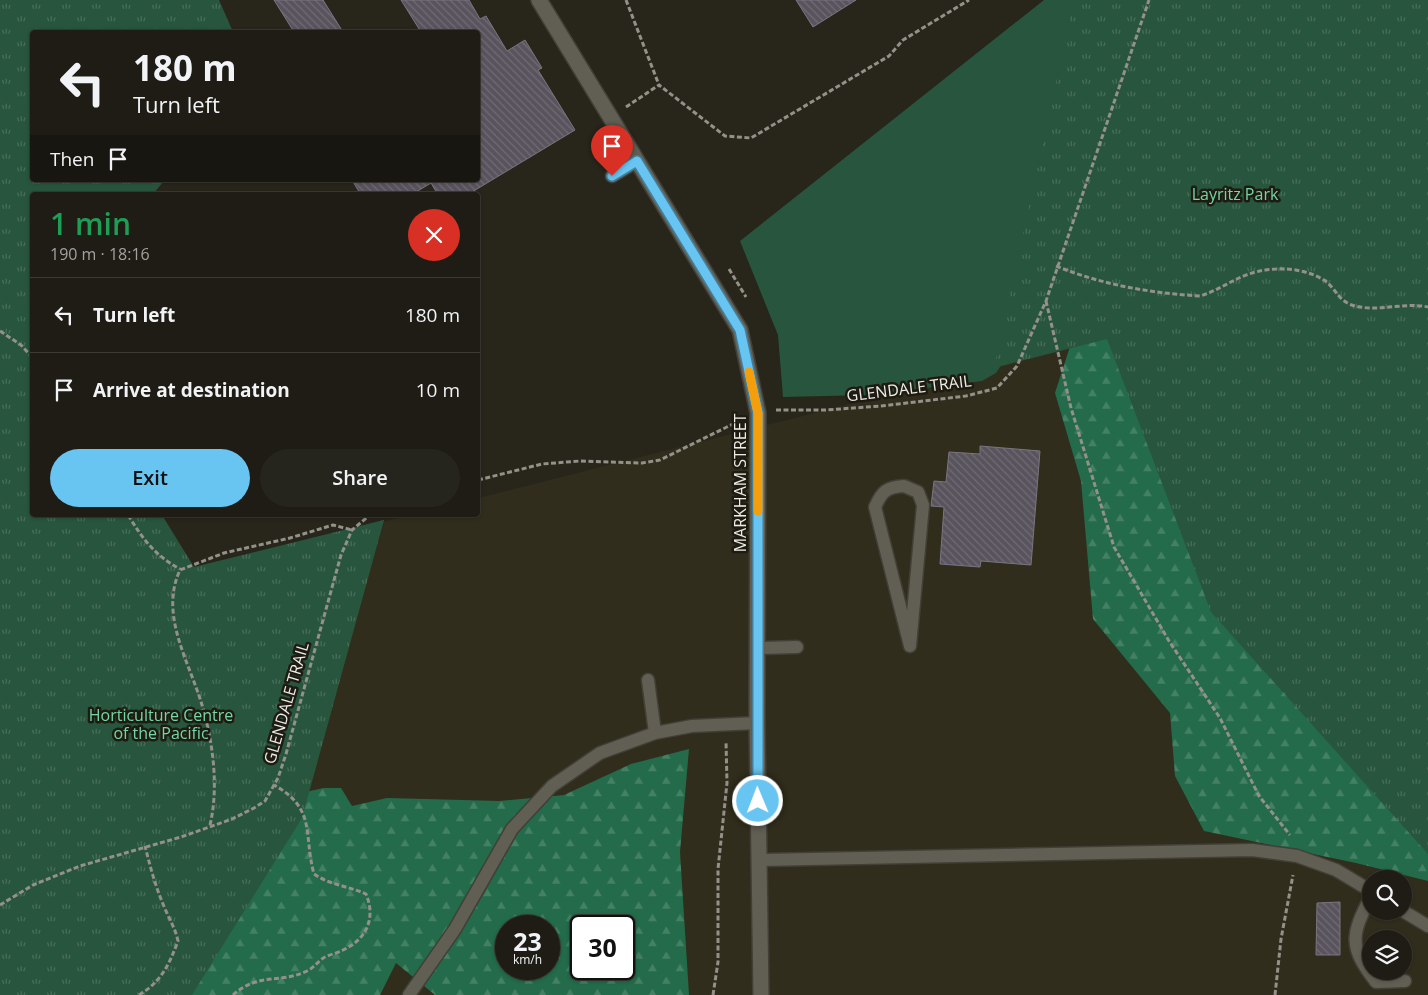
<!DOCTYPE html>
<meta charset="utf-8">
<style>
:root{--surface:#1e1c14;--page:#26251d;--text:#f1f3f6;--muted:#a1a1a0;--line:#3c3a34;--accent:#68c4f0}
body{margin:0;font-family:"Open Sans",sans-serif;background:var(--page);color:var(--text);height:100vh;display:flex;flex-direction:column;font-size:19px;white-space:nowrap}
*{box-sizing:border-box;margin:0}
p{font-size:16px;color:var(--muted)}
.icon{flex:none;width:28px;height:28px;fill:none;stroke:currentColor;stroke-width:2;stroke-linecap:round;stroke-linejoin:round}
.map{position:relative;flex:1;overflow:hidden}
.details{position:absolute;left:30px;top:192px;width:450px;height:325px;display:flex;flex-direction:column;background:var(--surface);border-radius:5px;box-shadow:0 1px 4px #0004,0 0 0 1px var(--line)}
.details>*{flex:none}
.guide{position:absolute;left:30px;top:30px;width:450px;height:152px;border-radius:5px;box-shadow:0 1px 4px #0004,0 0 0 1px var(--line);background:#1e1c14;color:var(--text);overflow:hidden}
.fabs{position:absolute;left:1362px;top:870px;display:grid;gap:10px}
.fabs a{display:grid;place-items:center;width:50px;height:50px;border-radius:50%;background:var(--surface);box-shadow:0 1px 4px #0004,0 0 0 1px var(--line);font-size:25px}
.speed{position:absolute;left:495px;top:915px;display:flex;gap:10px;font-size:25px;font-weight:700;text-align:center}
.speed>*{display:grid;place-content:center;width:65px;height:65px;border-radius:50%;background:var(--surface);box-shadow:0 1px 4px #0004,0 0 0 1px var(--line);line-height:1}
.speed small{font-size:12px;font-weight:400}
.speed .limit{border:2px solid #111;border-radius:8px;background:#fff;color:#111}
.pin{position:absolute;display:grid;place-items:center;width:42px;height:42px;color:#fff;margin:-51px -21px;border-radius:50% 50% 50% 0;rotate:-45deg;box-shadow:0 0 5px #0007}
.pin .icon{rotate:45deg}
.me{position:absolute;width:55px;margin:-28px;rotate:359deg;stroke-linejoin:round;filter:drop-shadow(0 0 4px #0008)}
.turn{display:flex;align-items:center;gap:18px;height:105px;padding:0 20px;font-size:22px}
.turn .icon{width:65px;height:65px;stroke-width:2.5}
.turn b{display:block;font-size:35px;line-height:42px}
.then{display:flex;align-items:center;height:48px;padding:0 20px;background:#0003;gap:10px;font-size:19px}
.round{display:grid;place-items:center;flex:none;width:52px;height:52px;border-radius:26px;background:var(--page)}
.head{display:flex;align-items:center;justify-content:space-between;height:85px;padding:0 20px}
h1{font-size:30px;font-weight:600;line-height:38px;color:#1e9e55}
.cta{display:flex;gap:10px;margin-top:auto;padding:10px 20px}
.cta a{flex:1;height:58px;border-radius:30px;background:var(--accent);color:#111;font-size:20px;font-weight:600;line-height:58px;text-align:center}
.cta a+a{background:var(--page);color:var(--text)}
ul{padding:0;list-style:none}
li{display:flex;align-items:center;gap:15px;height:75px;padding:0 20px;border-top:1px solid var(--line)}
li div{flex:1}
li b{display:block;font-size:19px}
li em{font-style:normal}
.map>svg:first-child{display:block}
</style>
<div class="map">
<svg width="1428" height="995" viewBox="0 0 1428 995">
<defs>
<pattern id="forest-firs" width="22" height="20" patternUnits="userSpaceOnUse" patternTransform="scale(1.25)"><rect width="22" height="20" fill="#236b4a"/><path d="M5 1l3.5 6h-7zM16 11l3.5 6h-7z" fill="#438064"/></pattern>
<pattern id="park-tufts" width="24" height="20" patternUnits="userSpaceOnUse" patternTransform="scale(1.25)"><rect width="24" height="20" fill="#28553e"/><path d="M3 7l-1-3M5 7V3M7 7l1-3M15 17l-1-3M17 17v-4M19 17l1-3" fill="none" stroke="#486e5a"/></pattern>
<pattern id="building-back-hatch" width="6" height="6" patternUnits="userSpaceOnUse" patternTransform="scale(1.25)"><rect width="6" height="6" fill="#58535d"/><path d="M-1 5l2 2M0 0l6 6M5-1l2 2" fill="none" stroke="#706c74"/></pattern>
</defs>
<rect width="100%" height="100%" fill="#28251b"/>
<path fill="#312d1c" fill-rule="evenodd" d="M 1107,339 L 1428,854 L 1428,995 L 197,995 L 379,523 L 409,515 L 478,515 L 478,498 ZM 1371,879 L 1404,879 L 1404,911 L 1371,911 ZM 506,926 L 549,926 L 549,969 L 506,969 ZM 581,926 L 624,926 L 624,969 L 581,969 ZM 1371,939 L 1404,939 L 1404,971 L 1371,971 Z"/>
<path fill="#28553e" d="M 1044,0 L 1136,0 L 1009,353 L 996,373 L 982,381 L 868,395 L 783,397 L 778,335 L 740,241 Z"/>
<path fill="url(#forest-firs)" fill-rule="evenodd" d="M 1428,0 L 1428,881 L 1356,863 L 1204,831 L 1175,776 L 1170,713 L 1093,619 L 1081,481 L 1055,393 L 1087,294 Z
M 689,749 L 680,852 L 689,995 L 435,995 L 396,963 L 380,995 L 0,995 L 282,797 L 324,788 L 341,788 L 352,806 L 387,798 L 499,801 L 564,795 L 631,764 ZM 506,926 L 549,926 L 549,969 L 506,969 ZM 581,926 L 624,926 L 624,969 L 581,969 Z"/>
<path fill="url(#park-tufts)" d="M 0,0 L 219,0 L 233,32 L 32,32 L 32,180 L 165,180 L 152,195 L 32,195 L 32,515 L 162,515 L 194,567 L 384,520 L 302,818 L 192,995 L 0,995 Z
M 1074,0 L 1428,0 L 1428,854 L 1211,612 L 1107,339 L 994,368 Z"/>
<path fill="url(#building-back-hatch)" stroke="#7b7581" d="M 274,0 L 323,0 L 343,32 L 294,32 Z
M 401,0 L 469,0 L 480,19 L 486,16 L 507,51 L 525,40 L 542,68 L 538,70 L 575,130 L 467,195 L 438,195 L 431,183 L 411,195 L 361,195 L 352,180 L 478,180 L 478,32 L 421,32 Z
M 796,0 L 856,0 L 813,27 Z
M 980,446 L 1040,451 L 1031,565 L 981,561 L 980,567 L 940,564 L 944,507 L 931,506 L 934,481 L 946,482 L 949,452 L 980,454 Z
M 1340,902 L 1340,955 L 1316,955 L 1317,903 Z"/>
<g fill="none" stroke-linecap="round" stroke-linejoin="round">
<defs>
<path id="service" d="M 612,176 L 637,161
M 904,486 L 918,492 L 923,505 L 910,646 L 875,507 C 882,491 887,487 904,486 Z
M 758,648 L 797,647
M 648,680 L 655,733
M 759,860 L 1252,850 L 1297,856 L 1336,870 L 1371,891
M 1371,896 C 1351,935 1348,946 1376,982 L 1405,981
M 1403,911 L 1428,926
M 409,995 L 455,929 L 512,829 L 552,786 L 600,753 L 655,733 L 692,726 L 757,723"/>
<path id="minor" d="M 539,0 L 740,330 L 758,413 L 757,723 L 761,995"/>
</defs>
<use href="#service" stroke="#413f37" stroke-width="15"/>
<use href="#minor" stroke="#413f37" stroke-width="18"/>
<path stroke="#939189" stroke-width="3" stroke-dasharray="5 2.5" stroke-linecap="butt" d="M 626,0 L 659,85
M 626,107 L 659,85 L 725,136 L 751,138 L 889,56 L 903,40 L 969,0
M 1056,266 C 1103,285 1150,293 1200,296 C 1214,292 1226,284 1239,278 C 1264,266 1299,265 1324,280 C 1337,289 1337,301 1355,306 C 1379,312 1404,302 1428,307
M 729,269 L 746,297
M 1046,301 L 1071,408 L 1114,547 L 1169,641 L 1220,718 L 1259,796 L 1290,835
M 0,331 L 21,345 L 32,357
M 776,410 L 826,410 L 881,406 L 966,396 L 997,388 L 1017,366 L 1046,301 L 1149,0
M 478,480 L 542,464 L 580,461 L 642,463 L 660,460 L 739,421
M 128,515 C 143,539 154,555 180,569
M 210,825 C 219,787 213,742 202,705 C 189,661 159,615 180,570 L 224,553 L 290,538 L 333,525 L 352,530
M 0,905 L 33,885 L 80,866 L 181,837 L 232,819 L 254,808 L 265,801 L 278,778 L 286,754 L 341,555 L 352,530 L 370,515
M 139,995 C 161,982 169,965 178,941 C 175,927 168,917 163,904 C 155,885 150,866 145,846
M 233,995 C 259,972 280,984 307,971 C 314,968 319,960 325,957 C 331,954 338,953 343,950 C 367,939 376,918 366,894 C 348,886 330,885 314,874 C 303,834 317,809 274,785
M 713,995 L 718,962 L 718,869 L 727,783 L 726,741
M 1275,995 L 1281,939 L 1293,875"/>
<use href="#service" stroke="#615f53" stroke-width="12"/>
<use href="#minor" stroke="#615f53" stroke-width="15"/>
</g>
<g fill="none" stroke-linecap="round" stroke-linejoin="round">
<defs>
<path id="route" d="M 612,176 L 637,161 L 740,330 L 758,413 L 758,801"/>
</defs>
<use href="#route" stroke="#447f9c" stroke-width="12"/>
<use href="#route" stroke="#68c4f0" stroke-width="9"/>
<path stroke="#f59e0b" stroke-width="9" d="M 749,372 L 758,413 L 758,511"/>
</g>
<g text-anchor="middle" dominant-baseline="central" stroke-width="5" stroke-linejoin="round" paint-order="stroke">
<g font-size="16" fill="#73d6a4" stroke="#1e1c12">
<text x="1235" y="194">Layritz Park</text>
<text x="161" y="715">Horticulture Centre<tspan x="161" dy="18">of the Pacific</tspan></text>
</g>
<g font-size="16" fill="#edece5" stroke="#1e1c12">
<text transform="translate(909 388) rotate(-7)">GLENDALE TRAIL</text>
<text transform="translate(740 483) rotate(-90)">MARKHAM STREET</text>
<text transform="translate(286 703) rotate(-74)">GLENDALE TRAIL</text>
</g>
</g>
</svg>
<div class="fabs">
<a><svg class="icon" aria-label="search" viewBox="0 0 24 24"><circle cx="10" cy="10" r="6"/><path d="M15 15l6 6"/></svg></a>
<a><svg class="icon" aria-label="layers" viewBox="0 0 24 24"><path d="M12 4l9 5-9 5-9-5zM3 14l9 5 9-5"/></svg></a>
</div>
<div class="speed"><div>23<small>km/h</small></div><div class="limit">30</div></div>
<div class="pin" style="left:612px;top:176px;background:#d93025"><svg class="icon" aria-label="arrive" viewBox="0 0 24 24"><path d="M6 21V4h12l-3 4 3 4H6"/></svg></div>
<svg class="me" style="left:758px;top:801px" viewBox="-20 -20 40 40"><circle r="17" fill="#68c4f0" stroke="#fff" stroke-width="3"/><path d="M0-11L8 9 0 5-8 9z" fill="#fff"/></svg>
<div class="guide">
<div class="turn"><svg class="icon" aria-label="left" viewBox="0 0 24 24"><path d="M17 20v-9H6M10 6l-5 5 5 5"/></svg><div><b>180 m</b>Turn left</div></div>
<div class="then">Then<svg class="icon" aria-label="arrive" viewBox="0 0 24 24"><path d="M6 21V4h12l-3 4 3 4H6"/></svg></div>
</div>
<section class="details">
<div class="head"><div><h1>1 min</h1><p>190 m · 18:16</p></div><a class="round" style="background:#d93025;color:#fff"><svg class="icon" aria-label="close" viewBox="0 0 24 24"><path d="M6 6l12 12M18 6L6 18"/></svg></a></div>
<ul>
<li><svg class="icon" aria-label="left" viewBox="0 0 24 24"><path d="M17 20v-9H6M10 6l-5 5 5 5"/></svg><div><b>Turn left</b></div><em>180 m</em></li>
<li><svg class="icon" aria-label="arrive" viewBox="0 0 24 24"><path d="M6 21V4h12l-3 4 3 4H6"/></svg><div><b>Arrive at destination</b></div><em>10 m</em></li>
</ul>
<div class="cta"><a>Exit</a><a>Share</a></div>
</section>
</div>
